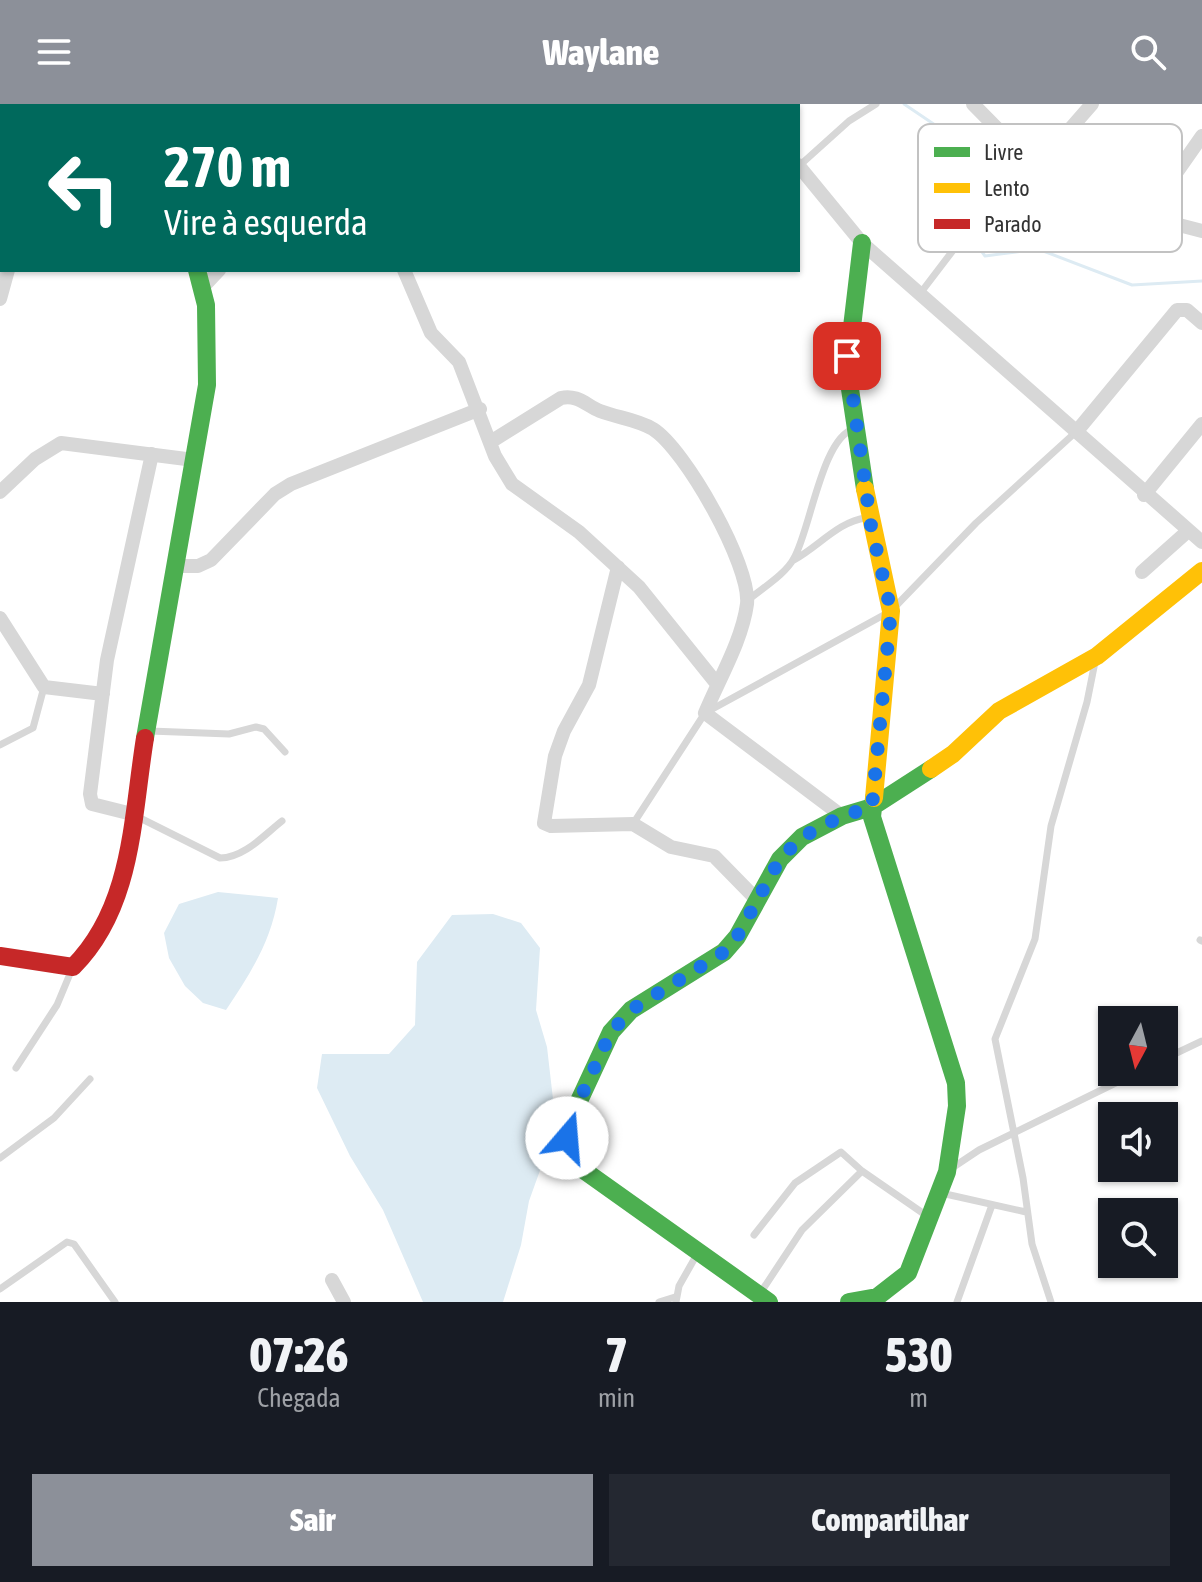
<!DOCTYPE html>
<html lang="pt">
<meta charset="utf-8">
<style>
:root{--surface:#171b24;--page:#242831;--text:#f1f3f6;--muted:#9ea1a6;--accent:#8c9099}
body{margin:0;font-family:"Asap Condensed",sans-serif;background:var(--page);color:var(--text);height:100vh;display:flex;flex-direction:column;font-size:30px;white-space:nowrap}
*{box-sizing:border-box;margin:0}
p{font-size:26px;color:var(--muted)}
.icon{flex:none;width:44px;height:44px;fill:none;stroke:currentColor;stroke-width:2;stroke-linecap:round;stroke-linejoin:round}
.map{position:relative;height:1198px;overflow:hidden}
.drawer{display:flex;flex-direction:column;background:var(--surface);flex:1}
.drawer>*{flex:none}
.top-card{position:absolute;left:0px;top:0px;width:800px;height:168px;box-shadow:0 2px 6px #0004;background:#00695c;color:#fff;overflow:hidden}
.needle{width:52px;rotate:187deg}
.buttons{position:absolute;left:1098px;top:902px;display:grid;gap:16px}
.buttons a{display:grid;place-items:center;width:80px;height:80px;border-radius:0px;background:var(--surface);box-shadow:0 2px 6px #0004;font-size:40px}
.pin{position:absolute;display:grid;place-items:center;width:68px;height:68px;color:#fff;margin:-34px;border-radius:16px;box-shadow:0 4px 12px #0006}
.me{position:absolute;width:88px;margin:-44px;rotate:18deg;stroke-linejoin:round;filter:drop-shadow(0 0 6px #0008)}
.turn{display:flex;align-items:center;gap:28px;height:168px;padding:0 32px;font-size:36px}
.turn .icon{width:104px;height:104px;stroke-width:2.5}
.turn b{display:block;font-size:56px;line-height:68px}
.eta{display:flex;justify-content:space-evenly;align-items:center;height:136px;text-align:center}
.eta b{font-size:48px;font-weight:800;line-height:56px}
.button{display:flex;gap:16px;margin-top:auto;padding:16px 32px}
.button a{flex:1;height:92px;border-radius:0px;background:var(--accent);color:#fff;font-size:32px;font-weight:800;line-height:92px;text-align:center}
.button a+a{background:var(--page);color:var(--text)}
header{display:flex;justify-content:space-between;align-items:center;height:104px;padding:0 32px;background:var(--accent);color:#fff;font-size:36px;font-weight:800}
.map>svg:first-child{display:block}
</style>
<header><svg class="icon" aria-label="menu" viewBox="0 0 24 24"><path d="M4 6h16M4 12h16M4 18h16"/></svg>Waylane<svg class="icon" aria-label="search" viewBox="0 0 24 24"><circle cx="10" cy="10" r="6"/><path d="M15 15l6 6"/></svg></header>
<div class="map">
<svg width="1202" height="1198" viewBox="0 0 1202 1198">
<rect width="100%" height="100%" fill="#fff"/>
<path fill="#ddebf3" d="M 218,788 L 278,794 C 271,838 250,870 226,906 L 203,899 L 185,882 L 169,854 L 164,829 L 179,800 Z
M 493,810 L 521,819 L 540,844 L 536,906 L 547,943 L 553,995 L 547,1047 L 529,1097 L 521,1141 L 503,1198 L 423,1198 L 383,1106 L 350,1052 L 317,984 L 322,950 L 389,950 L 415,921 L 417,858 L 452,811 Z"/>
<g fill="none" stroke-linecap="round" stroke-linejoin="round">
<path stroke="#ddebf3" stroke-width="3" d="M 904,0 L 941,25 L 954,111 L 985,152 L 1038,145 L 1132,181 L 1202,177"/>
<path stroke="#d7d7d7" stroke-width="7" d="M 799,62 L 849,17 L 876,0
M 919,191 L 967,128 L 1036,64
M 794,456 C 818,443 839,417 866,414
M 747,497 C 761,485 786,470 794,454 C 810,427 822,333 854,325
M 150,627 L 229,630 L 256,623 L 264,625 L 285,648
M 0,641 L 33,624 L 44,583
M 134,711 L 220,754 C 244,754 264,731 282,717
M 633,720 L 705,609 L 891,507 L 976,419 L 1077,327
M 1200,836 L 1202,837
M 1164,955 L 1202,937
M 16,964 L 57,901 L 72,865
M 0,1054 L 54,1014 L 90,975
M 952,1064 L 979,1046 L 1138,968
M 941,1089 L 1026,1108
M 754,1131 L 795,1079 L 841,1048 L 862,1067 L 927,1112
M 0,1185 L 67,1138 L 74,1140 L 115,1198
M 761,1188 L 802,1126 L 862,1067
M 659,1198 L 675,1193
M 676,1198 L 679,1182 L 696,1152
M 957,1198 L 992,1101
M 1051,1198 L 1032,1140 L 1023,1074 L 995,935 L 1035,835 L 1051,722 L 1087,598 L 1095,558"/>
<path stroke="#d7d7d7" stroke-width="14" d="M 10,0 L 11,2
M 748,0 L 750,2
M 973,0 L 1036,64 L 1094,99 L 1202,127
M 164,2 L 164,0
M 247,2 L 248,0
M 360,2 L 361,0
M 621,2 L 625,0
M 798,61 L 862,139 L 1202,438
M 1036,64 L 1092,0
M 1146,112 L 1202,32
M 0,158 L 2,158
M 404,166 L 431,229 L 459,258 L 495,352 L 512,380 L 579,428 L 639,483 L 717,580
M 203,183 L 219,166
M 0,195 L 8,166
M 1077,327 L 1177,206 L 1187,206 L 1202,219
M 492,337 L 561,294 C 577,290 586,301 600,307 C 618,314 636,315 653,325 C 685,345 751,462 747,500 C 742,537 719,575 705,609 L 842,712
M 0,388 L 35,355 L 61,339 L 194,356
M 1144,391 L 1202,320
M 175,462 L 198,462 L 211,456 L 275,390 L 291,380 L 480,305
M 618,463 L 589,581 L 564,627 L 555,652 L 544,719 L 551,722 L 633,720 L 671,743 L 714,752 L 758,797
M 1142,468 L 1188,427
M 0,514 L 44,583 L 103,590
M 132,710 L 92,700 L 90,690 L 107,556 L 152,350
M 332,1176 L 344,1198"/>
<path stroke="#4caf50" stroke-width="18" d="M 862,139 L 847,265 L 865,385
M 145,634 L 207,281 L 206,201 L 197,166
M 769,1198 L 582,1065 L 567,1034 L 573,1010 L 611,928 L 631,906 L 724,848 L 737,833 L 780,755 L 802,733 L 842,712 L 872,703 L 931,665
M 849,1198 L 877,1193 L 908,1169 L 947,1068 L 957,1002 L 956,979 L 872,713 L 874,694"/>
<path stroke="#ffc107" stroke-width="18" d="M 865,385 L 891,507 L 874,694
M 931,665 L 953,650 L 999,607 L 1097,552 L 1202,467"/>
<path stroke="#c62828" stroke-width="18" d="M 0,852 L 73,863 C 133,803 132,714 145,634"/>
</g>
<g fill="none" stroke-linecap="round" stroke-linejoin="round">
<path stroke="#1a73e8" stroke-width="14" stroke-dasharray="0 25.2" d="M 567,1034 L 573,1010 L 611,928 L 631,906 L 724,848 L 737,833 L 780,755 L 802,733 L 842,712 L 872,703 L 891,507 L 871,422 L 847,252"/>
</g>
<rect x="918" y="20" width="264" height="128" rx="12" fill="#fff" stroke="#c2c2c2" stroke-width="2"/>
<rect x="934" y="43" width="36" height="10" fill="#4caf50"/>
<rect x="934" y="79" width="36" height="10" fill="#ffc107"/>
<rect x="934" y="115" width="36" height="10" fill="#c62828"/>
<g font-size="22" fill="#333">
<text x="984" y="56">Livre</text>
<text x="984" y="92">Lento</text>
<text x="984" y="128">Parado</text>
</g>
</svg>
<div class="buttons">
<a><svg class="needle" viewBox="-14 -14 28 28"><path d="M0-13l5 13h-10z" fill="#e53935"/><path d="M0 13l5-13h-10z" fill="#9ea1a6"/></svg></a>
<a><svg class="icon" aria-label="sound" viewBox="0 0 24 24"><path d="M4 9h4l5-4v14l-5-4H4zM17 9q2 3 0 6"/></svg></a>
<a><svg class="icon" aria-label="search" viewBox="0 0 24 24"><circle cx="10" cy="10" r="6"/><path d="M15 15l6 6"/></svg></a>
</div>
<div class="pin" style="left:847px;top:252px;background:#d93025"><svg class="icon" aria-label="arrive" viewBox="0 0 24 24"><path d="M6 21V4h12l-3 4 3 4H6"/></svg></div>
<svg class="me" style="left:567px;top:1034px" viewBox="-20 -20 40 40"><circle r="19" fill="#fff"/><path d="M0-13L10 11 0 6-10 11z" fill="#1a73e8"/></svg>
<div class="top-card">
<div class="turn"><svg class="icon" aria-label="left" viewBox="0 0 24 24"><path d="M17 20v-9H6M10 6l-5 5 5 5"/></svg><div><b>270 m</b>Vire à esquerda</div></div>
</div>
</div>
<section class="drawer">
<div class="eta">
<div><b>07:26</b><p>Chegada</p></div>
<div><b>7</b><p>min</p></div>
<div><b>530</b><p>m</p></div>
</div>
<div class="button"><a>Sair</a><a>Compartilhar</a></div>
</section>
